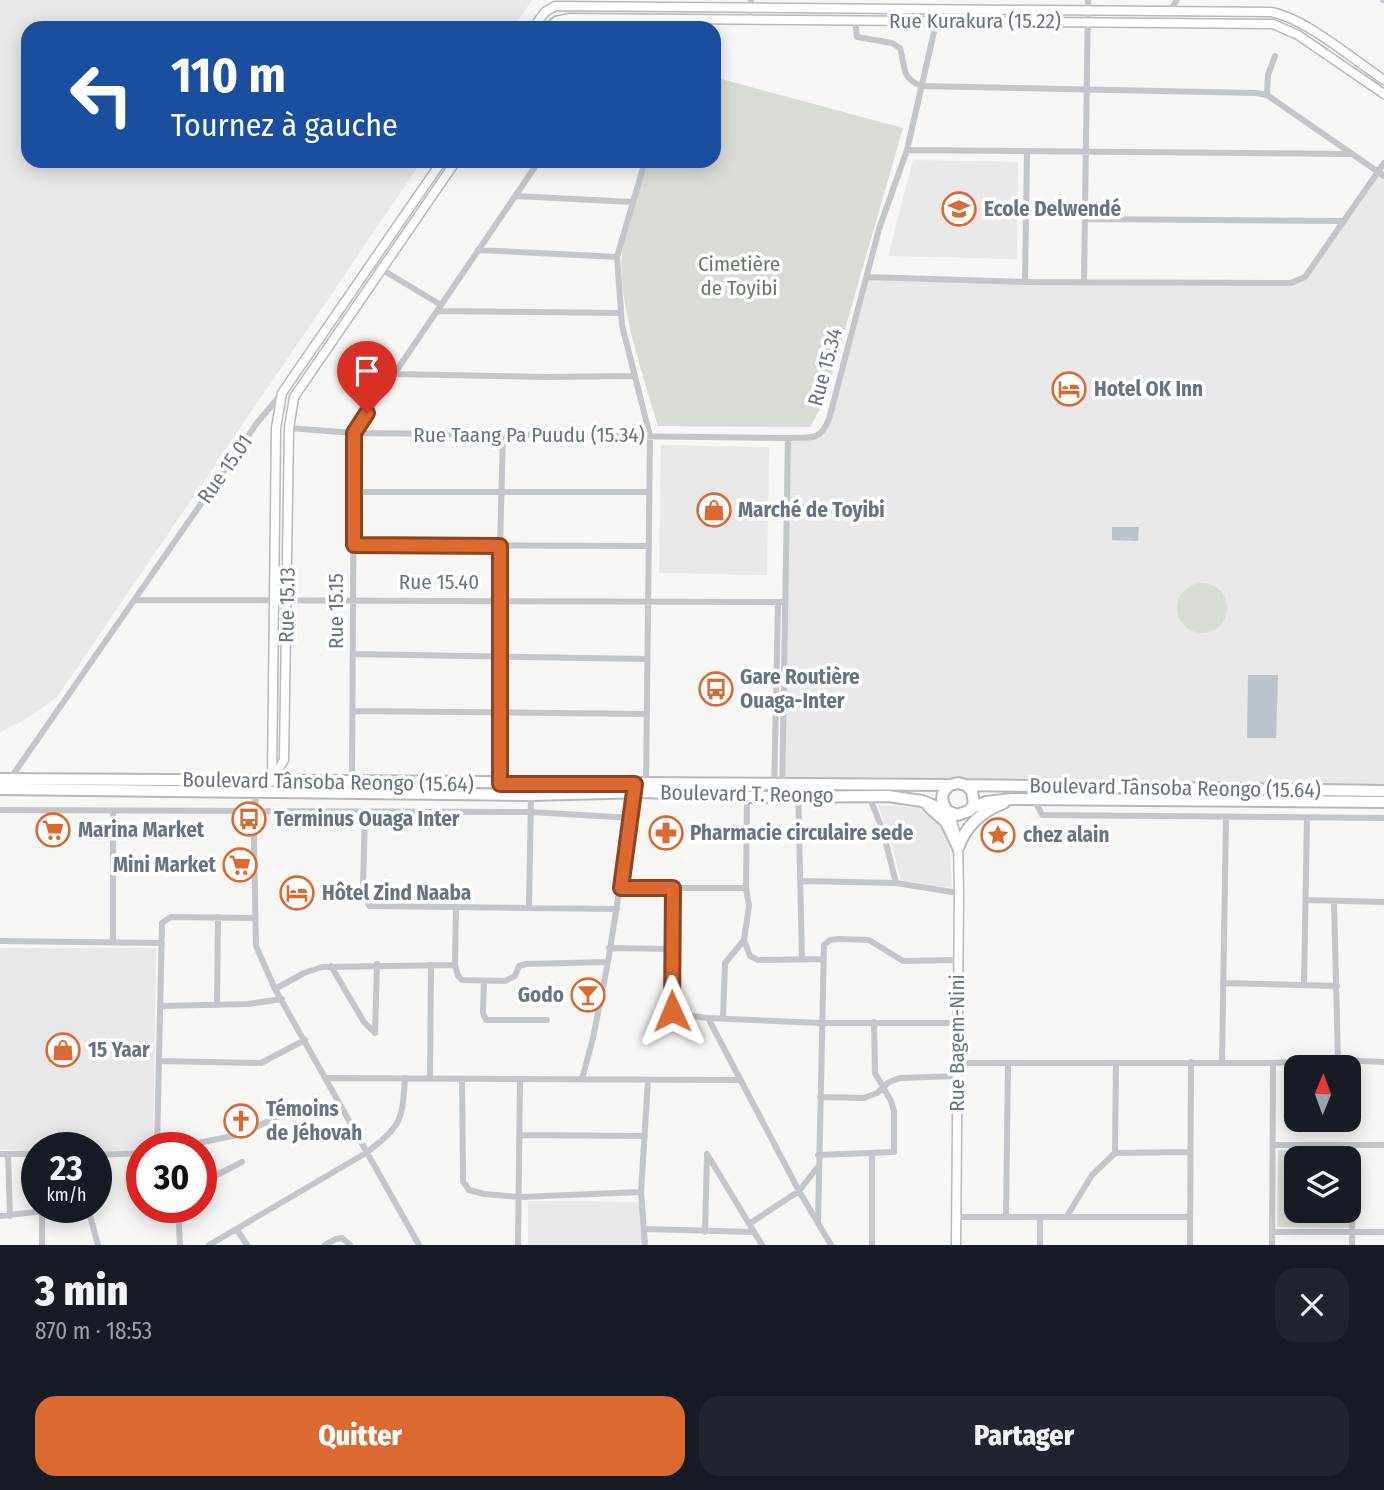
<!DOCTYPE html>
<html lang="fr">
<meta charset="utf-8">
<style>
:root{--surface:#171b24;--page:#20242c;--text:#f1f3f6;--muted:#9ea1a6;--accent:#db6930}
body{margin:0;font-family:"Fira Sans Condensed",sans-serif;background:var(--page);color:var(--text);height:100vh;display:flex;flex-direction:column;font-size:26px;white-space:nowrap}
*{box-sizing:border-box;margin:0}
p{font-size:23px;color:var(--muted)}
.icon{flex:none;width:38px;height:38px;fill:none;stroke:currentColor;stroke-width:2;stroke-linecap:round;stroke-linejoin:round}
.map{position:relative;height:1245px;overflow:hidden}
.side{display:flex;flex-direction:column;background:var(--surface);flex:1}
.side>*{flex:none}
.top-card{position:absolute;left:21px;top:21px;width:700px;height:147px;border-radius:21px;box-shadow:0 4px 18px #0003;background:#1a4fa0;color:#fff;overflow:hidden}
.needle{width:46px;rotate:1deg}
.buttons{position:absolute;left:1284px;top:1055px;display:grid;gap:14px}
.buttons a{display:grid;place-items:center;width:77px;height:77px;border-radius:14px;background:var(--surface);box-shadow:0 4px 18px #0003;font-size:35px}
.speed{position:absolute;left:21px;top:1132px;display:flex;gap:14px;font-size:35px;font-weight:700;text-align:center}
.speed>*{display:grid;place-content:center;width:91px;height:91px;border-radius:50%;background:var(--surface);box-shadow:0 4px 18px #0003;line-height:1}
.speed small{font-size:18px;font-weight:400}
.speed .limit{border:10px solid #d22;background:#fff;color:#111}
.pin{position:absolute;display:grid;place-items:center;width:60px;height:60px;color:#fff;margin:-72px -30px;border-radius:50% 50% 50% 0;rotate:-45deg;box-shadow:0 0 7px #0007}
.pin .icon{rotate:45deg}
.me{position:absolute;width:77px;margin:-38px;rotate:359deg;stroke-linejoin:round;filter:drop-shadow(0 0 5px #0008)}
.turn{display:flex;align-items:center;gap:24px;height:147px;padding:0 35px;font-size:32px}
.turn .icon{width:91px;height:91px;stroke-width:2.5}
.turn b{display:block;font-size:49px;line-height:60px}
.round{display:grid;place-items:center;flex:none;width:74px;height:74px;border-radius:21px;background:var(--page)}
.head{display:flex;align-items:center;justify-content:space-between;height:119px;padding:0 35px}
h1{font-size:42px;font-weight:800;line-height:52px}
.cta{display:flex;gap:14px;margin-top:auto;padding:14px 35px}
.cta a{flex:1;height:80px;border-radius:21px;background:var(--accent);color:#fff;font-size:28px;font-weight:800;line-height:80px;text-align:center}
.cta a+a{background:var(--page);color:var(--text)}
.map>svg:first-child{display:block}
</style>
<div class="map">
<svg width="1384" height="1245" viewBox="0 0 1384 1245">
<rect width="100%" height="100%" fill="#f6f7f4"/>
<path fill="#e7e8e7" d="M 0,0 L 532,0 L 513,28 L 28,28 L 28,161 L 422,161 L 57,697 L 26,719 L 0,732 Z
M 913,160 L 1018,162 L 1017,259 L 888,256 Z
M 1378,172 L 1384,176 L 1384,791 L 782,785 L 788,438 L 812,437 L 824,431 L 867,277 L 1291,283 L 1300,280 Z
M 661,445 L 769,447 L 767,575 L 659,573 Z
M 878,805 L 921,808 L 937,817 L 949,837 L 952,888 L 901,880 L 890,838 Z
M 0,948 L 156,948 L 153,1148 L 96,1153 L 96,1148 L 37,1148 L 37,1152 L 0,1149 Z
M 528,1201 L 642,1202 L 642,1245 L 528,1245 Z"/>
<path fill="#d7ddd5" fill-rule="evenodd" d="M 714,77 L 903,128 L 824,402 L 810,427 L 658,426 C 644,377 617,303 622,254 C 624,222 638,191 648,161 L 714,161 Z
M1177 608a25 25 0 1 1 50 0a25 25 0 1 1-50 0Z
M 1278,1150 L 1353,1151 L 1352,1228 L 1277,1227 ZM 1297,1158 L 1349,1158 L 1349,1211 L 1297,1211 Z"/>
<path fill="#bac3c9" d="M 1112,527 L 1139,527 L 1138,541 L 1112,540 Z
M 1248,675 L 1278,675 L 1276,738 L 1247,738 Z"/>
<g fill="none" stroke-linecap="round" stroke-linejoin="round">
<defs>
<path id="secondary" d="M 533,28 L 545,12 L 555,6 L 1271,12 C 1305,18 1354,60 1384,80
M 549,28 L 556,21 L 570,18 L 1273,24 L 1298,35 L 1384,94
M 272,780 L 276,428 L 282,393 L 442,161
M 256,793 L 272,780 L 284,760 L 289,428 L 294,397 L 456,161
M 949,812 L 958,841 L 959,893 L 956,1245"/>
<path id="highway" d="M 0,779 L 950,785 L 958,783 L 966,785 L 1384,791
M 0,789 L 531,795 L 645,792 L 747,797 L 888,796 L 922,801 L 957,815 L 969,811 L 974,804 L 972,791 L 966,785
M 929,807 L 946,822 L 958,847
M 972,808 L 986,802 L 1012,799 L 1384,802
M 946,809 C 940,800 941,792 950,785
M 958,848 C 966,825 982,811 1004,803"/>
</defs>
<use href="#secondary" stroke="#b5b9bd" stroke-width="11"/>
<use href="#highway" stroke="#b5b8bb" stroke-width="14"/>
<path stroke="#c2c5c9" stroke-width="6" d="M 1383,0 L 1384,0
M 1169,12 L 1177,0
M 749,19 L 751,0
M 855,20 L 857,37 L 892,43 L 900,48 C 906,67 900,77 921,86 L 1256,93 L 1267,95 L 1384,176
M 679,28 L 682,18
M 1267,95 L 1268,75 L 1275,56
M 907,150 L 1349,154
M 645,161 L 617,257 L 622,325 L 650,436 L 646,785
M 516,196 L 632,202
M 1086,219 L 1344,221
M 478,250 L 617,257
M 371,263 L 441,305
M 867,277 L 1025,282 L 1291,283 L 1305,277 L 1384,163
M 1025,282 L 1027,152
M 1084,282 L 1088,0
M 437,311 L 620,313
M 394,374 L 546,377 L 635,376
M 289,428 L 354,433 L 788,438 C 810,437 820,442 829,419 L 879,229 L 907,150 L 939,10
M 353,492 L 649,492
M 354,545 L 648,546
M 135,600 L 785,602
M 353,654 L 647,659
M 353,711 L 646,714
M 10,779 L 257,423 L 282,393
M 352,782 L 354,433 L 539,161
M 500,783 L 500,546 L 503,435
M 798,785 L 802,959
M 256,793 L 254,841 L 256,946 L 275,989 L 419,1245
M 774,796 L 778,602
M 782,796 L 788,438
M 869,796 L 883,831 L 896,883
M 1034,799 L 1042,815 L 1384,818
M 0,810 L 531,812 L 632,818
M 365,812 L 363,886 L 369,906 L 617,909
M 802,881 L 896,883 L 959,893
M 621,888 L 746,888
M 672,888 L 672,1008 L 675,1014 L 708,1018 L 821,1023 L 957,1023
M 1306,900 L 1384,902
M 1334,902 L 1338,1060
M 529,906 L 531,795
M 456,907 L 455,965 L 458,976 L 462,980 L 505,981 L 515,976 L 519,966 L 526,964 L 608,962
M 744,940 L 750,956 L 758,960 L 823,959
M 0,941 L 162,943
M 113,942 L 113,811
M 609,948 L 672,949
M 331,966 L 364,1022 L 375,1033
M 484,982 L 483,1013 L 486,1020 L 547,1020
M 1223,983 L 1337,986
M 1304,984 L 1307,818
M 275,989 L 304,973 L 322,967 L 455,965
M 217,1005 L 218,917
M 160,1006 L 248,1004 L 282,999
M 708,1018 L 799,1191 L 831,1245
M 723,1019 L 725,963 L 744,940 L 749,906 L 746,888 L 747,797
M 375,1033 L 377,964
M 159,1061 L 261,1063 L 305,1040
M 1222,1062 L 1226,817
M 957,1063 L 1273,1063 L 1338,1060 L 1384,1062
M 327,1078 L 738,1080
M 430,1078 L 431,965
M 462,1079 L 463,1174 L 463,1181 L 469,1190 L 484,1194 L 520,1197 L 641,1192
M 582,1079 L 593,1038 L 608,962 L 635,790
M 820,1097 L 864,1098 L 877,1093 L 889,1082 L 900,1078 L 958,1076
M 521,1135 L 645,1136
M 1273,1145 L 1384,1145
M 157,1148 L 162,923 L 171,917 L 255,918
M 173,1148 L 242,1134 L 281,1115
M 1115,1153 L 1116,1063
M 0,1154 L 37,1154
M 8,1154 L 10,1216
M 707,1154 L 762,1245
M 96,1155 L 142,1153
M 818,1155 L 894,1152 L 894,1111 L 891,1101 L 875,1073 L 874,1022
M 201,1183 L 242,1162
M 88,1208 L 98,1245
M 178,1208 L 180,1245
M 42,1211 L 42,1245
M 0,1216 L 70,1208
M 1006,1216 L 1008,1063
M 1067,1216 L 1092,1175 L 1115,1153 L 1189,1152
M 956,1217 L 1190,1217
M 1040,1217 L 1040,1245
M 818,1223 L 824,945 L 830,940 L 840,939 L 869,940 L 903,961 L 958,960
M 749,1224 L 799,1191 L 817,1168
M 645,1229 L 754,1232
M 237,1230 L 247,1245
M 705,1232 L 707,1156
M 1272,1232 L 1384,1232
M 209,1245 L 366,1153 C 402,1125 402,1122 405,1078
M 325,1245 L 336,1239 L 342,1238 L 350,1245
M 518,1245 L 520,1080
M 645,1245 L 641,1192 L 648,1080
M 872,1245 L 872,1154
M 1190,1245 L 1191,1062
M 1272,1245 L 1273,1063
M 1352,1245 L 1353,1145"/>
<use href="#secondary" stroke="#fff" stroke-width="8"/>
<use href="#highway" stroke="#fff" stroke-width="10"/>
</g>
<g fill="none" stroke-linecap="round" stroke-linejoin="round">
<defs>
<path id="route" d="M 367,413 L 354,433 L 354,545 L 500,546 L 500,784 L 635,784 L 621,888 L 673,888 L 672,1011"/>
</defs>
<use href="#route" stroke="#8e441f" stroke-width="18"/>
<use href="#route" stroke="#db6930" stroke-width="12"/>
</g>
<defs>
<symbol id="school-ring" viewBox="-11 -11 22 22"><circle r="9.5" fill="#fff" stroke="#db6930" stroke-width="1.5"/><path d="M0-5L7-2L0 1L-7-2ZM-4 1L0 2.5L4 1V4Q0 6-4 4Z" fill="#db6930"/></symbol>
<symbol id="hotel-ring" viewBox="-11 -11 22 22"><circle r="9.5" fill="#fff" stroke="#db6930" stroke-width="1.5"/><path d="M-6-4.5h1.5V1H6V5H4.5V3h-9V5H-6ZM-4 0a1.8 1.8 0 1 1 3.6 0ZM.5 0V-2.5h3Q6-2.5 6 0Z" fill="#db6930"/></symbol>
<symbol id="shop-ring" viewBox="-11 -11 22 22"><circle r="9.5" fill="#fff" stroke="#db6930" stroke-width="1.5"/><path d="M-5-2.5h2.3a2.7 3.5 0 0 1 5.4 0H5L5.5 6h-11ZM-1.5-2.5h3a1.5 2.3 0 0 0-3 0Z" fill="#db6930"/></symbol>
<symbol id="bus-ring" viewBox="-11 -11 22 22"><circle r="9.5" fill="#fff" stroke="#db6930" stroke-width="1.5"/><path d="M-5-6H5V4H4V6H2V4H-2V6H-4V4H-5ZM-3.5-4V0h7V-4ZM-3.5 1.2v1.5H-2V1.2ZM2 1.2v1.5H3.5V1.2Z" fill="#db6930"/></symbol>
<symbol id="supermarket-ring" viewBox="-11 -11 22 22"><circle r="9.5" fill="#fff" stroke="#db6930" stroke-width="1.5"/><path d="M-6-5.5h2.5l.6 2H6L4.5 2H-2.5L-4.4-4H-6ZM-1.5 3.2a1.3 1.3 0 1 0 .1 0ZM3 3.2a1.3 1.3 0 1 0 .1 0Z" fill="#db6930"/></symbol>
<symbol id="pharmacy-ring" viewBox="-11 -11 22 22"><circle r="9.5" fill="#fff" stroke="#db6930" stroke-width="1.5"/><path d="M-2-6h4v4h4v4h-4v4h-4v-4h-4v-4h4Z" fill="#db6930"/></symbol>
<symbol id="sight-ring" viewBox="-11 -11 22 22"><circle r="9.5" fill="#fff" stroke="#db6930" stroke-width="1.5"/><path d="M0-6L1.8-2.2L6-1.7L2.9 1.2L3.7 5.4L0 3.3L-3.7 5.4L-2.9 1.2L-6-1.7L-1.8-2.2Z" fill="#db6930"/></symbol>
<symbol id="bar-ring" viewBox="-11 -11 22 22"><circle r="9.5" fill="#fff" stroke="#db6930" stroke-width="1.5"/><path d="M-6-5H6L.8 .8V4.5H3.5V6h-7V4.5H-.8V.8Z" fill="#db6930"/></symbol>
<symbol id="church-ring" viewBox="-11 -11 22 22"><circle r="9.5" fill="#fff" stroke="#db6930" stroke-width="1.5"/><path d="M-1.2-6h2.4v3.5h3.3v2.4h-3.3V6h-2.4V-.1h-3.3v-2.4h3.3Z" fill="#db6930"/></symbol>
</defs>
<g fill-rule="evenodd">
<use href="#school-ring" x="940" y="190" width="38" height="38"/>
<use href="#hotel-ring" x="1050" y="370" width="38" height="38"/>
<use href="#shop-ring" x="695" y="491" width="38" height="38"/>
<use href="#bus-ring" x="697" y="670" width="38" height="38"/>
<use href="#bus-ring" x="230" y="800" width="38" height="38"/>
<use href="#supermarket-ring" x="34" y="811" width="38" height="38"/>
<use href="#pharmacy-ring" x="647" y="814" width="38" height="38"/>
<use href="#sight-ring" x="979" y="816" width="38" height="38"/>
<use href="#supermarket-ring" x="221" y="846" width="38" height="38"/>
<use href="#hotel-ring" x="278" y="874" width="38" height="38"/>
<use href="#bar-ring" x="569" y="976" width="38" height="38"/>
<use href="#shop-ring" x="44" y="1031" width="38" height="38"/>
<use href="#church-ring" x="222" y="1102" width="38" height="38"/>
</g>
<g text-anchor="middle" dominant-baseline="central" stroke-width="7" stroke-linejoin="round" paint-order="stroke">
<g font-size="21" fill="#677483" stroke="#fff">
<text x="975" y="21">Rue Kurakura (15.22)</text>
<text transform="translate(825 367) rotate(-75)">Rue 15.34</text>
<text x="529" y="435">Rue Taang Pa Puudu (15.34)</text>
<text transform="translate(225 469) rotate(-55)">Rue 15.01</text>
<text x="439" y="582">Rue 15.40</text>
<text transform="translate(287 605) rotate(-89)">Rue 15.13</text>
<text transform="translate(336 611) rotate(-90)">Rue 15.15</text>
<text transform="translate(328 782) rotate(1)">Boulevard Tânsoba Reongo (15.64)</text>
<text transform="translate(1175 788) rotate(1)">Boulevard Tânsoba Reongo (15.64)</text>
<text transform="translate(747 794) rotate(1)">Boulevard T. Reongo</text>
<text transform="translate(957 1043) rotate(-90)">Rue Bagem-Nini</text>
</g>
<g font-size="21" font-weight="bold" fill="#677483" stroke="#fff" text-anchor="start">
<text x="984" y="209">Ecole Delwendé</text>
<text x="1094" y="389">Hotel OK Inn</text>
<text x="738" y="510">Marché de Toyibi</text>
<text x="740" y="677">Gare Routière<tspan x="740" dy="24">Ouaga-Inter</tspan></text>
<text x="274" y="819">Terminus Ouaga Inter</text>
<text x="78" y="830">Marina Market</text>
<text x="690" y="833">Pharmacie circulaire sede</text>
<text x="1023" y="835">chez alain</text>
<text x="216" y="865" text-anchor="end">Mini Market</text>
<text x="322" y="893">Hôtel Zind Naaba</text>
<text x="564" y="995" text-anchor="end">Godo</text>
<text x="88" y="1050">15 Yaar</text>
<text x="266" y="1109">Témoins<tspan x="266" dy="24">de Jéhovah</tspan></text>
</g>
<g font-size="21" fill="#687b66" stroke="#fff">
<text x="739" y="264">Cimetière<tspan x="739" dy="24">de Toyibi</tspan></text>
</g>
</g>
</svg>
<div class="buttons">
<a><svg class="needle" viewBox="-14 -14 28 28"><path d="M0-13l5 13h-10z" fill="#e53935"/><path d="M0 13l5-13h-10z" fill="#9ea1a6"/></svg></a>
<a><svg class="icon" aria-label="layers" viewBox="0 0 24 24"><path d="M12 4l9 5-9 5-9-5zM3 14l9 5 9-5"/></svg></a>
</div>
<div class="speed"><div>23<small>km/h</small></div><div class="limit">30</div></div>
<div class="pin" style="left:367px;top:413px;background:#d93025"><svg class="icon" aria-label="arrive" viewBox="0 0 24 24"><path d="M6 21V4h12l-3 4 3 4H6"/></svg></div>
<svg class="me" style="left:672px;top:1011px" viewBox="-20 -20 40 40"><path d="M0-17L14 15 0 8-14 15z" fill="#db6930" stroke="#fff" stroke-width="4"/></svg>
<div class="top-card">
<div class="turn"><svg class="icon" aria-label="left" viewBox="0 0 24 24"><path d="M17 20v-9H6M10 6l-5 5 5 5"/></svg><div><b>110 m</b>Tournez à gauche</div></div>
</div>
</div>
<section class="side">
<div class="head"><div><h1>3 min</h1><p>870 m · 18:53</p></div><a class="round"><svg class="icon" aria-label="close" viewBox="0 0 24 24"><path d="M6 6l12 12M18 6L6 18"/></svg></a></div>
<div class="cta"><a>Quitter</a><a>Partager</a></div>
</section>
